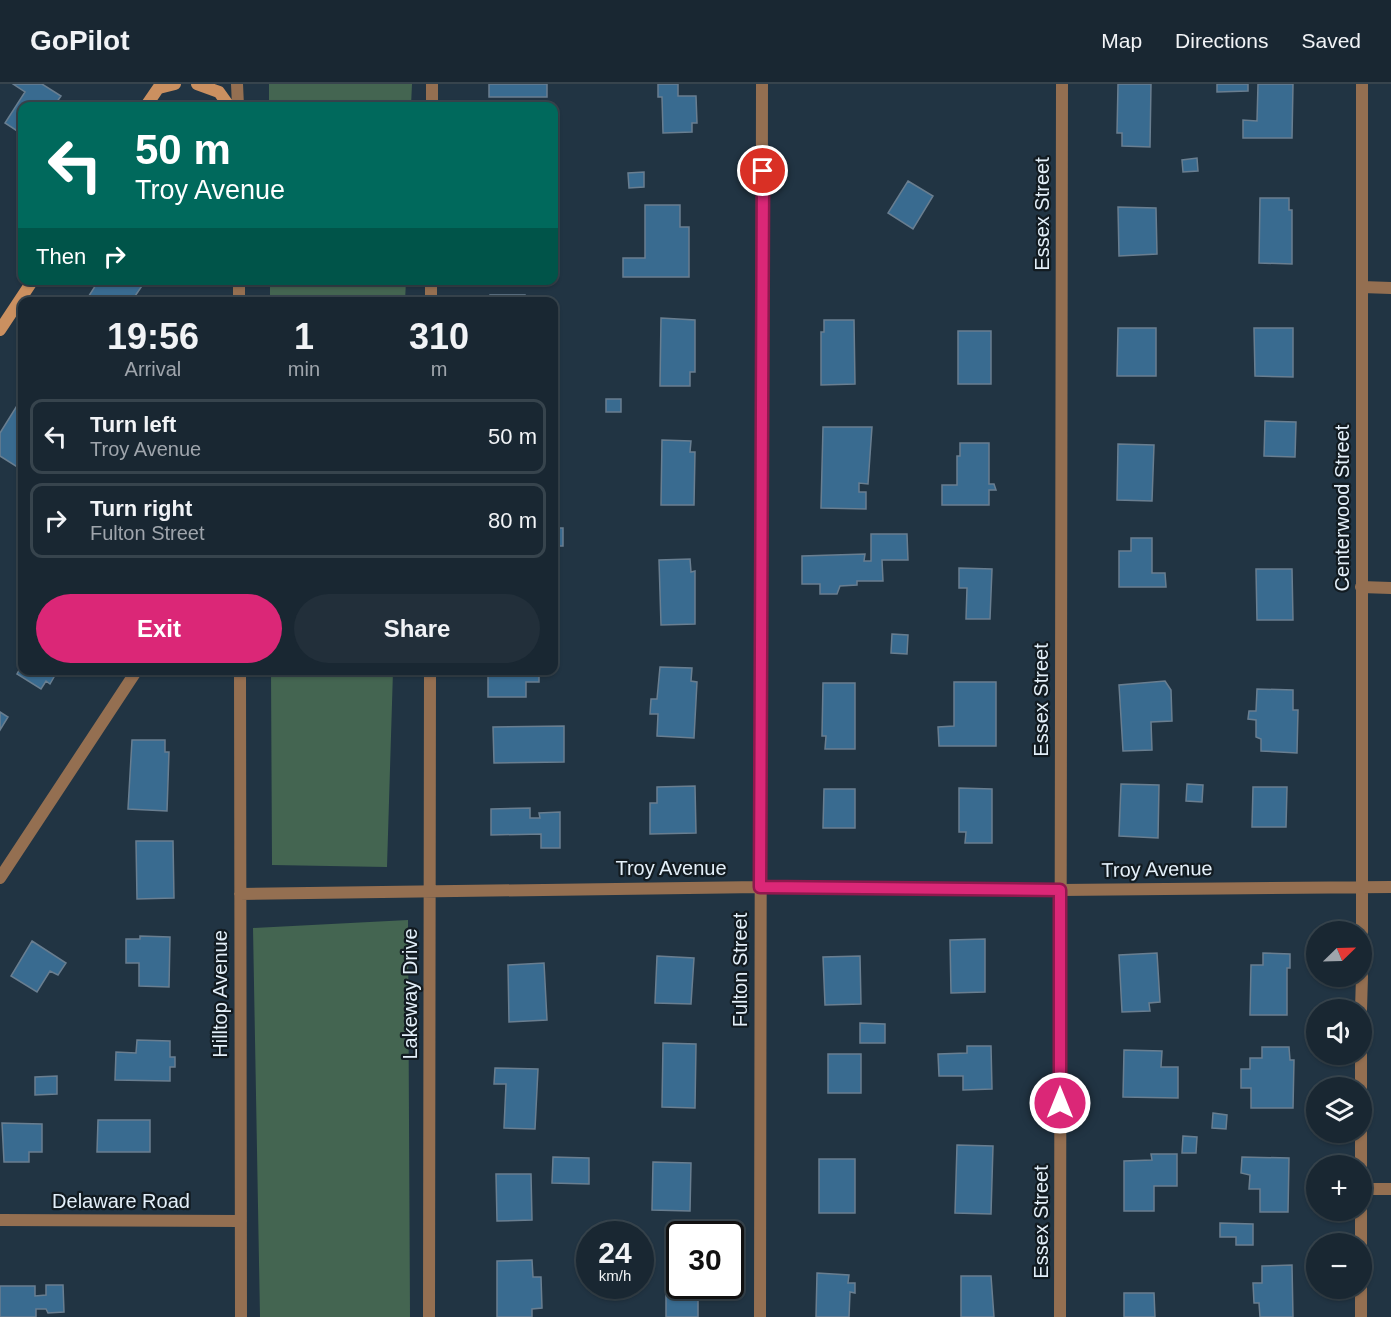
<!DOCTYPE html>
<meta charset="utf-8">
<style>
:root{--surface:#192732;--page:#222f3a;--text:#f1f3f6;--muted:#9fa5ac;--line:#37444d;--accent:#db2777}
body{margin:0;font-family:Arial,sans-serif;background:var(--page);color:var(--text);height:100vh;display:flex;flex-direction:column;font-size:22px;white-space:nowrap}
*{box-sizing:border-box;margin:0}
p{font-size:20px;color:var(--muted)}
.icon{flex:none;width:33px;height:33px;fill:none;stroke:currentColor;stroke-width:2;stroke-linecap:round;stroke-linejoin:round}
.map{position:relative;flex:1;overflow:hidden}
.drawer{position:absolute;left:18px;top:213px;width:540px;height:378px;display:flex;flex-direction:column;background:var(--surface);border-radius:12px;box-shadow:0 2px 4px #0004,0 0 0 2px var(--line)}
.drawer>*{flex:none}
.guide{position:absolute;left:18px;top:18px;width:540px;height:183px;border-radius:12px;box-shadow:0 2px 4px #0004,0 0 0 2px var(--line);background:#00695c;color:#fff;overflow:hidden}
.needle{width:39px;rotate:67deg}
.controls{position:absolute;left:1306px;top:837px;display:grid;gap:12px}
.controls a{display:grid;place-items:center;width:66px;height:66px;border-radius:50%;background:var(--surface);box-shadow:0 2px 4px #0004,0 0 0 2px var(--line);font-size:30px}
.speed{position:absolute;left:576px;top:1137px;display:flex;gap:12px;font-size:30px;font-weight:700;text-align:center}
.speed>*{display:grid;place-content:center;width:78px;height:78px;border-radius:50%;background:var(--surface);box-shadow:0 2px 4px #0004,0 0 0 2px var(--line);line-height:1}
.speed small{font-size:15px;font-weight:400}
.speed .limit{border:3px solid #111;border-radius:9px;background:#fff;color:#111}
.pin{position:absolute;display:grid;place-items:center;width:51px;height:51px;color:#fff;margin:-26px;border:3px solid #fff;border-radius:50%;box-shadow:0 2px 6px #0007}
.me{position:absolute;width:66px;margin:-33px;rotate:0deg;stroke-linejoin:round;filter:drop-shadow(0 0 4px #0008)}
.turn{display:flex;align-items:center;gap:21px;height:126px;padding:0 18px;font-size:27px}
.turn .icon{width:78px;height:78px;stroke-width:2.5}
.turn b{display:block;font-size:42px;line-height:51px}
.then{display:flex;align-items:center;height:57px;padding:0 18px;background:#0003;gap:12px;font-size:22px}
.eta{display:flex;justify-content:space-evenly;align-items:center;height:102px;text-align:center}
.eta b{font-size:36px;font-weight:800;line-height:42px}
.primary-button{display:flex;gap:12px;margin-top:auto;padding:12px 18px}
.primary-button a{flex:1;height:69px;border-radius:36px;background:var(--accent);color:#fff;font-size:24px;font-weight:800;line-height:69px;text-align:center}
.primary-button a+a{background:var(--page);color:var(--text)}
ul{padding:0;list-style:none}
li{display:flex;align-items:center;gap:18px;height:75px;margin:0 12px 9px;padding:0 6px;border:3px solid var(--line);border-radius:12px}
li div{flex:1}
li b{display:block;font-size:22px}
li em{font-style:normal}
header{display:flex;align-items:center;gap:36px;box-sizing:border-box;height:84px;padding:0 30px;background:var(--surface);border-bottom:2px solid var(--line)}
header strong{font-size:28px}
nav{display:flex;gap:33px;margin-inline-start:auto;font-size:21px}
.map>svg:first-child{display:block}
</style>
<header>
<strong>GoPilot</strong>
<nav><a>Map</a><a>Directions</a><a>Saved</a></nav>
</header>
<div class="map">
<svg width="1391" height="1233" viewBox="0 0 1391 1233">
<rect width="100%" height="100%" fill="#213443"/>
<path fill="#446551" d="M 269,0 L 412,0 L 411,22 L 269,22 Z
M 270,197 L 406,197 L 405,217 L 270,217 Z
M 271,587 L 393,587 L 387,783 L 272,781 Z
M 408,836 L 410,1233 L 260,1233 L 253,844 Z"/>
<path fill="#396b90" stroke="#697e90" stroke-width="1.5" d="M 13,0 L 42,0 L 61,12 L 54,22 L 22,22 L 22,50 L 5,39 L 25,8 Z
M 489,0 L 547,0 L 547,13 L 489,13 Z
M 658,0 L 678,0 L 678,12 L 696,12 L 697,39 L 692,39 L 692,48 L 663,49 L 662,13 L 658,13 Z
M 1118,0 L 1151,0 L 1150,63 L 1122,62 L 1122,49 L 1117,49 Z
M 1217,0 L 1248,0 L 1248,7 L 1217,8 Z
M 1258,0 L 1293,0 L 1292,54 L 1243,54 L 1243,36 L 1257,37 Z
M 554,38 L 556,38 L 557,74 L 554,74 Z
M 1197,74 L 1198,87 L 1183,88 L 1182,76 Z
M 644,88 L 644,103 L 629,104 L 628,89 Z
M 908,97 L 933,112 L 913,145 L 888,129 Z
M 1260,114 L 1289,114 L 1289,126 L 1292,126 L 1292,180 L 1259,179 Z
M 645,121 L 680,121 L 680,143 L 689,143 L 689,193 L 623,193 L 623,174 L 645,174 Z
M 1118,123 L 1156,124 L 1157,170 L 1119,172 Z
M 99,196 L 146,196 L 131,218 L 85,218 Z
M 490,211 L 525,211 L 525,218 L 490,218 Z
M 661,234 L 695,236 L 695,288 L 690,288 L 690,302 L 660,302 Z
M 824,236 L 854,236 L 855,300 L 821,301 L 821,248 L 824,248 Z
M 1118,244 L 1156,244 L 1156,292 L 1117,292 Z
M 1254,244 L 1293,244 L 1293,293 L 1255,292 Z
M 958,247 L 991,247 L 991,300 L 958,300 Z
M 606,315 L 621,315 L 621,328 L 606,328 Z
M 18,320 L 22,323 L 22,386 L 0,372 L 0,349 Z
M 1265,337 L 1296,338 L 1295,373 L 1264,372 Z
M 823,343 L 872,343 L 868,400 L 859,399 L 859,408 L 866,408 L 866,425 L 821,424 Z
M 662,356 L 691,357 L 690,368 L 695,368 L 694,421 L 661,421 Z
M 960,359 L 989,359 L 989,400 L 994,400 L 996,406 L 989,406 L 989,421 L 942,421 L 942,401 L 957,401 L 957,372 L 960,372 Z
M 1118,360 L 1154,361 L 1152,417 L 1117,416 Z
M 554,444 L 563,444 L 563,462 L 554,462 Z
M 871,450 L 907,450 L 908,476 L 882,476 L 883,497 L 857,497 L 857,501 L 840,502 L 837,510 L 820,510 L 820,500 L 802,500 L 802,472 L 865,470 L 864,477 L 871,477 Z
M 1131,454 L 1152,454 L 1152,489 L 1165,489 L 1166,503 L 1119,503 L 1119,467 L 1131,467 Z
M 690,475 L 691,488 L 695,487 L 695,540 L 661,541 L 659,476 Z
M 959,484 L 992,485 L 990,535 L 966,535 L 967,504 L 959,504 Z
M 1256,485 L 1292,485 L 1293,536 L 1257,536 Z
M 892,550 L 908,551 L 907,570 L 891,569 Z
M 22,581 L 22,586 L 51,586 L 49,589 L 54,593 L 50,600 L 46,597 L 41,605 L 17,590 Z
M 660,583 L 692,584 L 691,597 L 697,598 L 694,654 L 657,652 L 658,630 L 650,630 L 651,615 L 657,615 Z
M 488,586 L 539,586 L 539,598 L 526,598 L 526,613 L 488,613 Z
M 1165,597 L 1171,606 L 1172,637 L 1151,638 L 1152,666 L 1123,667 L 1119,601 Z
M 954,598 L 996,598 L 996,662 L 939,662 L 938,643 L 954,642 Z
M 823,599 L 855,599 L 855,665 L 825,665 L 826,652 L 822,652 Z
M 1257,605 L 1293,606 L 1293,626 L 1298,626 L 1297,669 L 1261,667 L 1261,655 L 1256,653 L 1256,636 L 1248,635 L 1249,627 L 1256,627 Z
M 0,628 L 8,633 L 0,646 Z
M 564,642 L 564,678 L 494,679 L 493,643 Z
M 132,656 L 165,656 L 165,668 L 169,668 L 167,727 L 128,725 Z
M 1121,700 L 1159,701 L 1158,754 L 1119,752 Z
M 1187,700 L 1203,701 L 1202,718 L 1186,717 Z
M 695,702 L 696,749 L 650,750 L 650,719 L 657,719 L 657,703 Z
M 1253,703 L 1287,703 L 1286,743 L 1252,743 Z
M 959,704 L 992,705 L 992,759 L 965,759 L 966,748 L 959,748 Z
M 824,705 L 855,705 L 855,744 L 823,744 Z
M 530,724 L 530,734 L 540,734 L 539,729 L 560,728 L 560,764 L 541,764 L 541,750 L 491,751 L 491,725 Z
M 136,757 L 173,757 L 174,814 L 137,815 Z
M 140,852 L 170,853 L 169,903 L 139,902 L 139,879 L 126,879 L 126,855 L 140,855 Z
M 985,855 L 985,908 L 951,909 L 950,856 Z
M 32,857 L 66,879 L 58,891 L 50,887 L 37,908 L 11,892 Z
M 1157,869 L 1160,918 L 1149,919 L 1150,927 L 1122,928 L 1119,871 Z
M 1263,869 L 1290,870 L 1290,884 L 1287,884 L 1287,931 L 1250,931 L 1251,881 L 1263,881 Z
M 657,872 L 694,874 L 691,920 L 655,919 Z
M 860,872 L 861,920 L 825,921 L 823,873 Z
M 544,879 L 547,936 L 509,938 L 508,881 Z
M 860,939 L 885,940 L 885,959 L 860,959 Z
M 137,956 L 170,957 L 170,973 L 175,973 L 175,983 L 170,983 L 170,997 L 115,996 L 116,968 L 136,969 Z
M 663,959 L 696,960 L 695,1024 L 662,1023 Z
M 967,962 L 991,962 L 992,1005 L 963,1006 L 963,992 L 939,992 L 938,970 L 967,969 Z
M 1262,963 L 1289,963 L 1290,976 L 1294,976 L 1293,1024 L 1251,1024 L 1251,1004 L 1241,1004 L 1241,985 L 1250,985 L 1250,974 L 1262,974 Z
M 1124,966 L 1162,967 L 1161,983 L 1178,983 L 1178,1014 L 1123,1013 Z
M 828,970 L 861,970 L 861,1009 L 828,1009 Z
M 495,984 L 538,985 L 535,1045 L 504,1044 L 506,1000 L 494,1000 Z
M 57,992 L 57,1010 L 35,1011 L 35,993 Z
M 1213,1029 L 1227,1031 L 1226,1045 L 1212,1044 Z
M 98,1036 L 150,1036 L 150,1068 L 97,1068 Z
M 2,1039 L 42,1040 L 42,1068 L 29,1068 L 29,1078 L 4,1078 Z
M 1183,1052 L 1197,1053 L 1196,1069 L 1182,1069 Z
M 957,1061 L 993,1062 L 991,1130 L 955,1129 Z
M 1151,1070 L 1177,1070 L 1177,1102 L 1154,1102 L 1154,1127 L 1124,1127 L 1124,1077 L 1152,1076 Z
M 553,1073 L 589,1074 L 589,1100 L 552,1099 Z
M 1242,1073 L 1289,1074 L 1288,1128 L 1260,1128 L 1260,1105 L 1249,1105 L 1250,1091 L 1241,1089 Z
M 819,1075 L 855,1075 L 855,1129 L 819,1129 Z
M 653,1078 L 691,1079 L 690,1127 L 652,1126 Z
M 496,1090 L 531,1090 L 532,1136 L 497,1137 Z
M 1220,1139 L 1253,1140 L 1253,1161 L 1236,1161 L 1236,1153 L 1220,1153 Z
M 532,1176 L 533,1193 L 541,1193 L 542,1224 L 532,1225 L 532,1233 L 497,1233 L 497,1177 Z
M 1292,1181 L 1293,1233 L 1260,1233 L 1259,1219 L 1254,1219 L 1253,1199 L 1262,1199 L 1262,1182 Z
M 817,1189 L 849,1191 L 848,1199 L 855,1199 L 855,1209 L 850,1208 L 849,1233 L 816,1233 Z
M 680,1191 L 680,1202 L 694,1202 L 694,1206 L 698,1206 L 698,1233 L 666,1233 L 666,1192 Z
M 961,1192 L 991,1192 L 994,1233 L 961,1233 Z
M 46,1201 L 63,1201 L 64,1228 L 48,1229 L 46,1225 L 36,1225 L 36,1233 L 0,1233 L 0,1202 L 35,1202 L 35,1212 L 46,1211 Z
M 1124,1209 L 1154,1209 L 1155,1233 L 1124,1233 Z"/>
<g fill="none" stroke-linecap="round" stroke-linejoin="round">
<path stroke="#946f51" stroke-width="12" d="M 237,0 L 238,22
M 432,22 L 432,0
M 239,196 L 239,218
M 1362,203 L 1391,204
M 431,218 L 431,196
M 1361,503 L 1391,504
M 240,586 L 241,1233
M 0,794 L 137,586
M 240,810 L 760,803 L 1060,806 L 1391,803
M 1362,848 L 1362,0
M 1361,926 L 1362,892
M 1361,1004 L 1361,970
M 1361,1082 L 1361,1048
M 1362,1105 L 1391,1105
M 0,1136 L 241,1137
M 1361,1160 L 1361,1126
M 429,1233 L 430,586
M 760,1233 L 762,0
M 1060,1233 L 1062,0
M 1361,1233 L 1361,1204"/>
<path stroke="#cb9060" stroke-width="12" d="M 197,0 L 219,8 L 229,22
M 159,4 L 175,0
M 146,22 L 161,0
M 0,246 L 33,196"/>
</g>
<g fill="none" stroke-linecap="round" stroke-linejoin="round">
<defs>
<path id="route" d="M 763,87 L 760,803 L 1060,806 L 1060,1019"/>
</defs>
<use href="#route" stroke="#8e194d" stroke-width="15"/>
<use href="#route" stroke="#db2777" stroke-width="10"/>
</g>
<g text-anchor="middle" dominant-baseline="central" stroke-width="4.5" stroke-linejoin="round" paint-order="stroke">
<g font-size="20" fill="#e3eff9" stroke="#121b21">
<text transform="translate(1042 130) rotate(-90)">Essex Street</text>
<text transform="translate(1342 424) rotate(-90)">Centerwood Street</text>
<text transform="translate(1041 616) rotate(-90)">Essex Street</text>
<text x="671" y="784">Troy Avenue</text>
<text transform="translate(1157 785) rotate(-1)">Troy Avenue</text>
<text transform="translate(740 886) rotate(-90)">Fulton Street</text>
<text transform="translate(220 910) rotate(-90)">Hilltop Avenue</text>
<text transform="translate(410 910) rotate(-90)">Lakeway Drive</text>
<text x="121" y="1117">Delaware Road</text>
<text transform="translate(1041 1138) rotate(-90)">Essex Street</text>
</g>
</g>
</svg>
<div class="controls">
<a><svg class="needle" viewBox="-14 -14 28 28"><path d="M0-13l5 13h-10z" fill="#e53935"/><path d="M0 13l5-13h-10z" fill="#9fa5ac"/></svg></a>
<a><svg class="icon" aria-label="sound" viewBox="0 0 24 24"><path d="M4 9h4l5-4v14l-5-4H4zM17 9q2 3 0 6"/></svg></a>
<a><svg class="icon" aria-label="layers" viewBox="0 0 24 24"><path d="M12 4l9 5-9 5-9-5zM3 14l9 5 9-5"/></svg></a>
<a>+</a>
<a>−</a>
</div>
<div class="speed"><div>24<small>km/h</small></div><div class="limit">30</div></div>
<div class="pin" style="left:763px;top:87px;background:#d93025"><svg class="icon" aria-label="arrive" viewBox="0 0 24 24"><path d="M6 21V4h12l-3 4 3 4H6"/></svg></div>
<svg class="me" style="left:1060px;top:1019px" viewBox="-20 -20 40 40"><circle r="17" fill="#db2777" stroke="#fff" stroke-width="3"/><path d="M0-11L8 9 0 5-8 9z" fill="#fff"/></svg>
<div class="guide">
<div class="turn"><svg class="icon" aria-label="left" viewBox="0 0 24 24"><path d="M17 20v-9H6M10 6l-5 5 5 5"/></svg><div><b>50 m</b>Troy Avenue</div></div>
<div class="then">Then<svg class="icon" aria-label="right" viewBox="0 0 24 24"><path d="M7 20v-9h11M14 6l5 5-5 5"/></svg></div>
</div>
<section class="drawer">
<div class="eta">
<div><b>19:56</b><p>Arrival</p></div>
<div><b>1</b><p>min</p></div>
<div><b>310</b><p>m</p></div>
</div>
<ul>
<li><svg class="icon" aria-label="left" viewBox="0 0 24 24"><path d="M17 20v-9H6M10 6l-5 5 5 5"/></svg><div><b>Turn left</b><p>Troy Avenue</p></div><em>50 m</em></li>
<li><svg class="icon" aria-label="right" viewBox="0 0 24 24"><path d="M7 20v-9h11M14 6l5 5-5 5"/></svg><div><b>Turn right</b><p>Fulton Street</p></div><em>80 m</em></li>
</ul>
<div class="primary-button"><a>Exit</a><a>Share</a></div>
</section>
</div>
